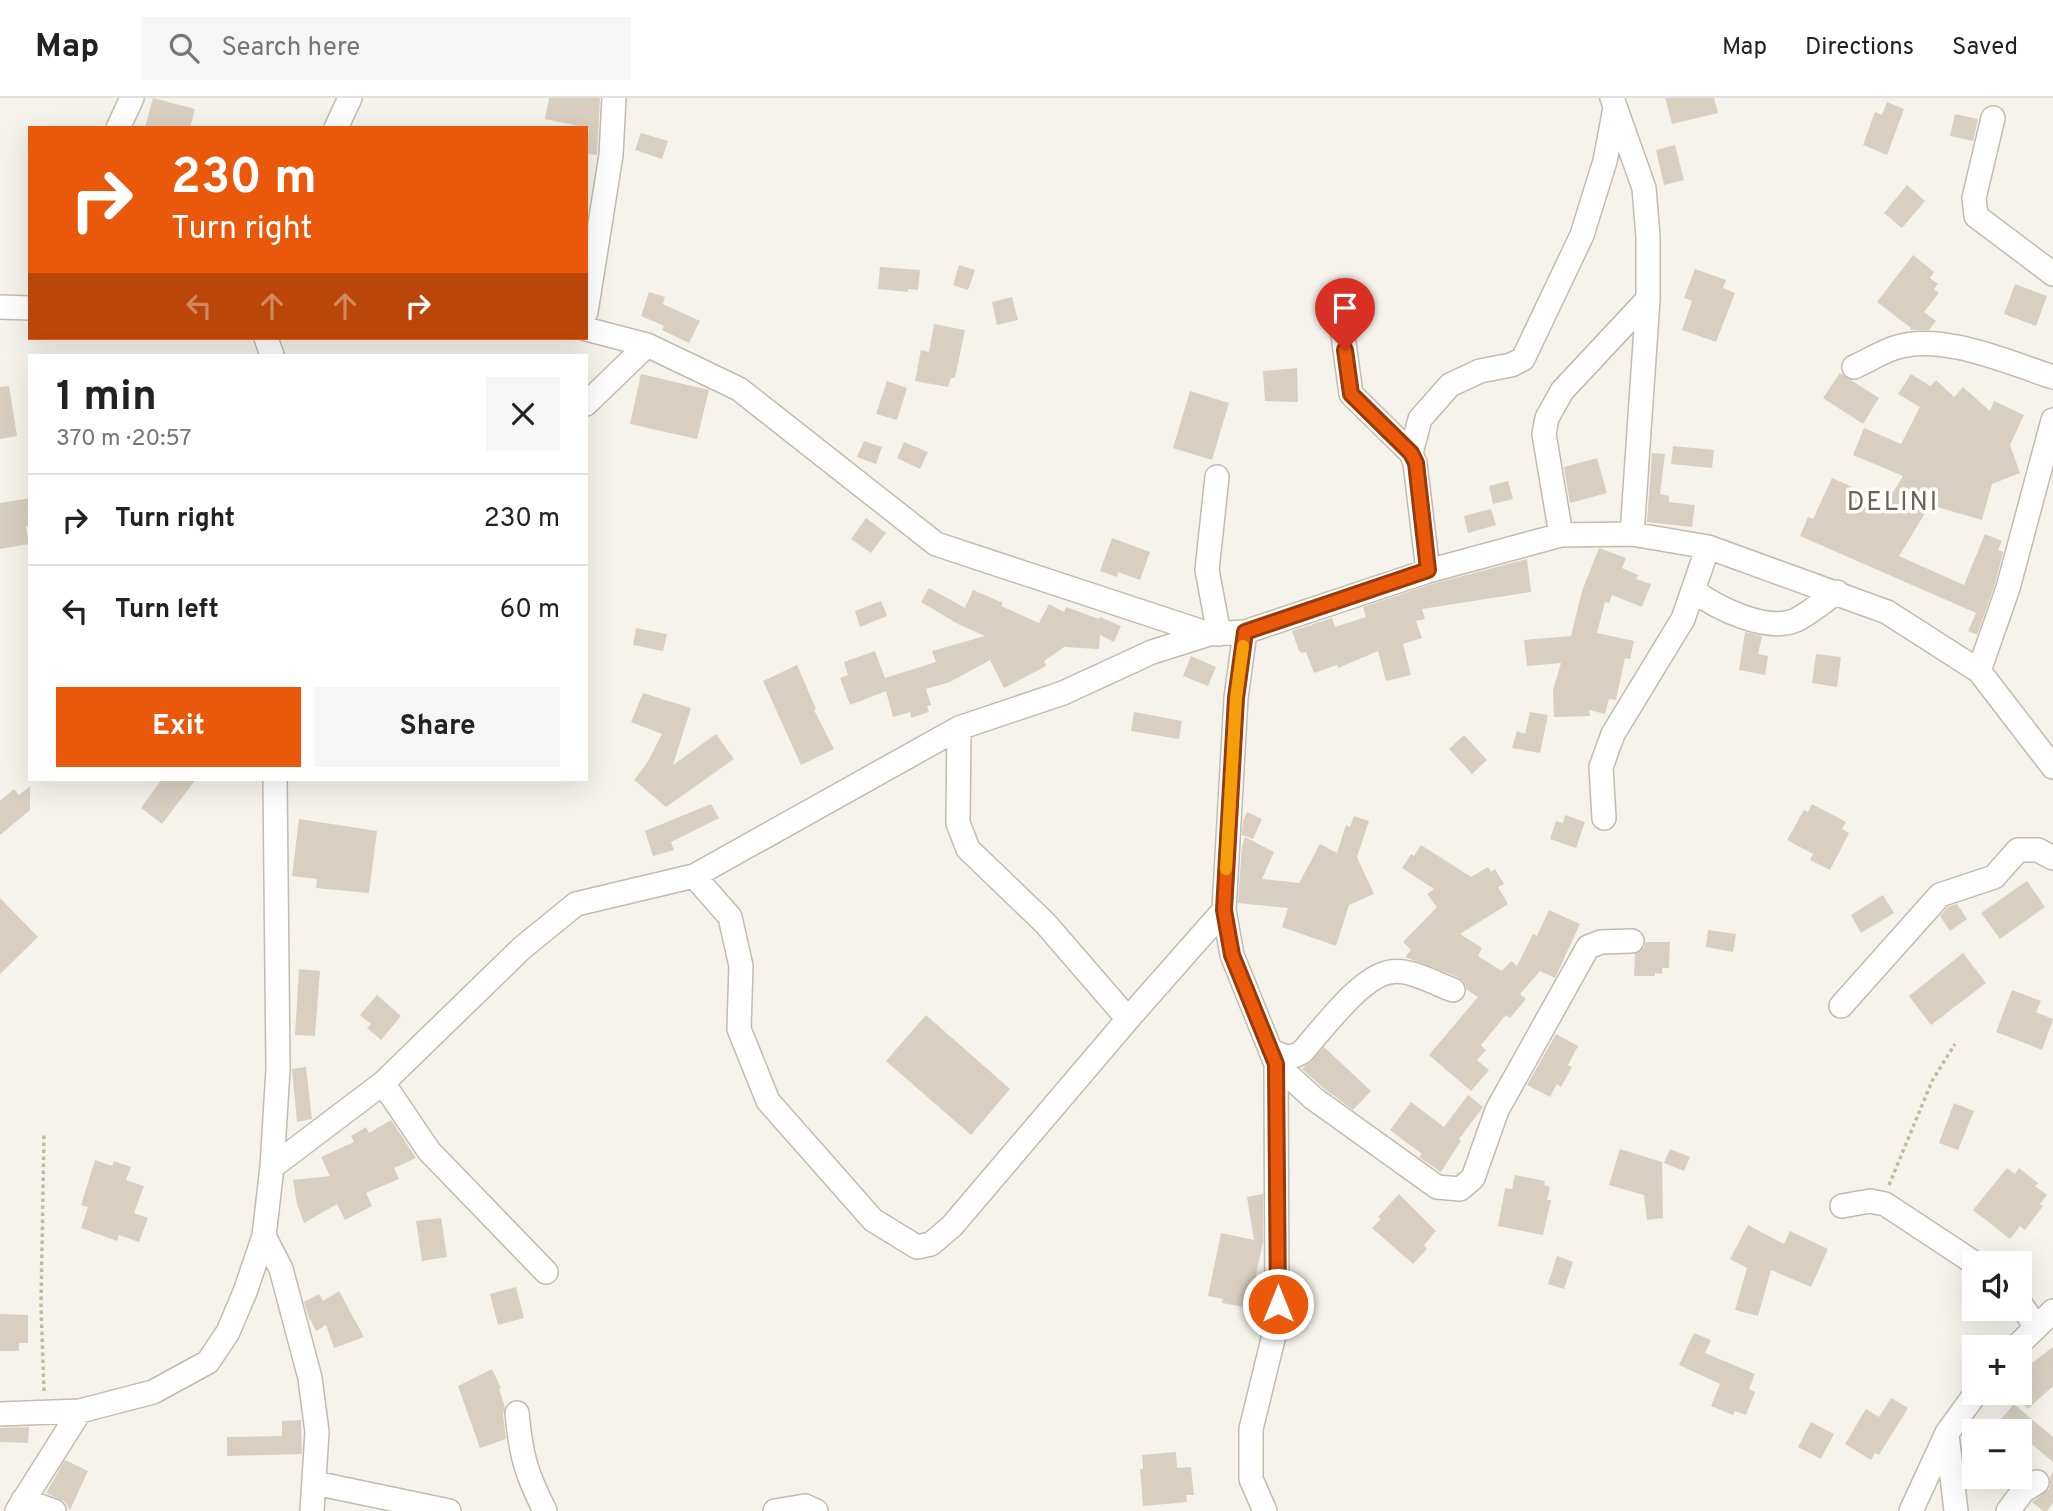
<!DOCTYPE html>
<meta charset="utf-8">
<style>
:root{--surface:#fff;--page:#f6f6f6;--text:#222;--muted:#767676;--line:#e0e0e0;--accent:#ea580c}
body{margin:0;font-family:Overpass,sans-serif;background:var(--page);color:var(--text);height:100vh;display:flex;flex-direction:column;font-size:26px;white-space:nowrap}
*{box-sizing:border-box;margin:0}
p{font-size:23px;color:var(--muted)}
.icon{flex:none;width:38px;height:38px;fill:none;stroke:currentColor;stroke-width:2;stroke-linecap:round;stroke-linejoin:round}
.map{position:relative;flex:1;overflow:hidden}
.side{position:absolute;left:28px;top:256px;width:560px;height:427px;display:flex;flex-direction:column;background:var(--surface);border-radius:0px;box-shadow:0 7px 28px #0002}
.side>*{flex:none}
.hud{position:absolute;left:28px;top:28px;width:560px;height:214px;border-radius:0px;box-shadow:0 7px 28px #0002;background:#ea580c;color:#fff;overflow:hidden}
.fabs{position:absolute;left:1962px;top:1153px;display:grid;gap:14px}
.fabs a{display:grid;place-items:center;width:70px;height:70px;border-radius:0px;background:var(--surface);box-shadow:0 7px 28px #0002;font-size:35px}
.pin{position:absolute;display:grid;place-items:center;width:60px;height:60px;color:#fff;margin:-72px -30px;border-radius:50% 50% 50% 0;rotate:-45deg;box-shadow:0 0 7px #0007}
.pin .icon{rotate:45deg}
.me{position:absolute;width:77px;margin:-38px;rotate:0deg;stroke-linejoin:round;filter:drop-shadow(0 0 5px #0008)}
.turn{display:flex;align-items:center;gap:24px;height:147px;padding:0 28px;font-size:32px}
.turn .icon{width:91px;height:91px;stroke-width:2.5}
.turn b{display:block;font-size:49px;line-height:60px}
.lanes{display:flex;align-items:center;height:66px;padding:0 28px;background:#0003;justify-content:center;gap:35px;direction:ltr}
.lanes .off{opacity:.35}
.round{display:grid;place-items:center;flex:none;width:74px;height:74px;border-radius:0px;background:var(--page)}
.headline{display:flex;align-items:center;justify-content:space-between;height:119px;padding:0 28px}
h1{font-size:42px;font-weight:700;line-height:52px}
.action{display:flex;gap:14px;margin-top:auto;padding:14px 28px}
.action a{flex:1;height:80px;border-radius:0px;background:var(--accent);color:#fff;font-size:28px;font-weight:700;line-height:80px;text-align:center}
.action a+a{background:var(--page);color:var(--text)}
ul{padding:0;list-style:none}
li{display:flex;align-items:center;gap:21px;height:91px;padding:0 28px;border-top:2px solid var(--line)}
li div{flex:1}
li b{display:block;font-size:26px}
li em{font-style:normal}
header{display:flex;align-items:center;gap:42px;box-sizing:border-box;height:98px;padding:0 35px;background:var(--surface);border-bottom:2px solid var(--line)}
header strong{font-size:33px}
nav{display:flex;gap:38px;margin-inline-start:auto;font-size:24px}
.search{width:490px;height:63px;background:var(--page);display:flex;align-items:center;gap:18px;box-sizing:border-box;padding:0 24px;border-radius:0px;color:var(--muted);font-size:26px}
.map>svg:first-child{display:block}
</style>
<header>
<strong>Map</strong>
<div class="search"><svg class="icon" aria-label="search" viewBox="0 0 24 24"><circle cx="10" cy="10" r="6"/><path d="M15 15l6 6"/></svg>Search here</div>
<nav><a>Map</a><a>Directions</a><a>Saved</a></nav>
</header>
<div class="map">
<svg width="2053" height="1413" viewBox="0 0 2053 1413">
<rect width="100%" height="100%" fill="#f6f3ec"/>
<path fill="#d8cfc1" d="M 153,0 L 195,11 L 190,30 L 145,30 Z
M 549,0 L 600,0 L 597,57 L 586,56 L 589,30 L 545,21 Z
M 1665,0 L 1714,0 L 1718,15 L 1672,26 Z
M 1887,4 L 1904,11 L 1887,57 L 1863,47 L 1875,14 L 1882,17 Z
M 1955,16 L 1978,21 L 1973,43 L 1950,38 Z
M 641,35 L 668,43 L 662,61 L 635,52 Z
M 1675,47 L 1684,82 L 1664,87 L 1656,52 Z
M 1907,87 L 1925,103 L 1902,130 L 1884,115 Z
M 1913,157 L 1934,174 L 1930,180 L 1938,186 L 1934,191 L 1939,195 L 1924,214 L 1936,223 L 1929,232 L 1910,232 L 1911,230 L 1877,204 Z
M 959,167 L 975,172 L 968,192 L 953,187 Z
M 880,169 L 920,172 L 918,192 L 908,191 L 908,194 L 878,191 Z
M 1695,171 L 1726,182 L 1723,190 L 1735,195 L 1716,244 L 1682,232 L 1692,203 L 1684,200 Z
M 2015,186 L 2047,198 L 2036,228 L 2004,216 Z
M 649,194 L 665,199 L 663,206 L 700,223 L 689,245 L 662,232 L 664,228 L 641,218 Z
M 1012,199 L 1018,222 L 997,227 L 992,204 Z
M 934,226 L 965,232 L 955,280 L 951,280 L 948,289 L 915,283 L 921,252 L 929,254 Z
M 1297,270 L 1298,304 L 1265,303 L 1263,273 Z
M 1840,275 L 1879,300 L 1863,326 L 1823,300 Z
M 641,276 L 709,292 L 697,341 L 630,326 Z
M 1911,276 L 1930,288 L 1936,282 L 1954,299 L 1963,289 L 1990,313 L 1994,303 L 2024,317 L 2010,347 L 2020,375 L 1992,386 L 1982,422 L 1930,407 L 1899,458 L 1964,487 L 1985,436 L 2002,443 L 1998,452 L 2003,454 L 1995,486 L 1977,537 L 1968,533 L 1976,515 L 1800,438 L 1808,419 L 1813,421 L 1832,380 L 1857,391 L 1854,399 L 1883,410 L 1903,378 L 1853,357 L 1864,330 L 1901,346 L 1920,309 L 1898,296 Z
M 887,283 L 907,290 L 897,322 L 876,316 Z
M 9,288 L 17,338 L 0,341 L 0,289 Z
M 1190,293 L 1229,305 L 1212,362 L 1173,350 Z
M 864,343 L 882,349 L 876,366 L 857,359 Z
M 904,344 L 928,354 L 920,371 L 897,360 Z
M 1673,348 L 1714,352 L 1712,370 L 1671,366 Z
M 1652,355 L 1665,356 L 1660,396 L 1669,398 L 1669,404 L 1695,407 L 1692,429 L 1647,424 Z
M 1597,360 L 1607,395 L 1570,405 L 1564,369 Z
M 1508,383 L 1513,401 L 1493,406 L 1489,388 Z
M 30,400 L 30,428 L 26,428 L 29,446 L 0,451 L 0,405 Z
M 1491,411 L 1496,427 L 1468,435 L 1464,418 Z
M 866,420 L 886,435 L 871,455 L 851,441 Z
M 1112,440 L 1150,454 L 1140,482 L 1118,474 L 1117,479 L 1100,473 Z
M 1599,450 L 1626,460 L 1622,470 L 1638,477 L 1636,481 L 1651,486 L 1642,509 L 1612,497 L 1609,505 L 1605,504 L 1597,535 L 1634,543 L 1630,561 L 1625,560 L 1616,602 L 1609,601 L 1605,616 L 1589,612 L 1590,618 L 1554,619 L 1553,592 L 1561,565 L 1527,568 L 1524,542 L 1571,538 L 1582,493 Z
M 1527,461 L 1531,494 L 1422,511 L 1425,521 L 1416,523 L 1422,540 L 1403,546 L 1411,577 L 1386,583 L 1378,553 L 1338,570 L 1337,567 L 1314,575 L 1306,554 L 1302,555 L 1299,553 L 1292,533 L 1332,520 L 1335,529 L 1366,519 L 1363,509 L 1432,486 Z
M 929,490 L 965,510 L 973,492 L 1003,505 L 1001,508 L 1039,525 L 1049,506 L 1064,514 L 1066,509 L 1099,521 L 1100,519 L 1121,528 L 1114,544 L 1100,537 L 1099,551 L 1064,549 L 1044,563 L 1046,568 L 1004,590 L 990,562 L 950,584 L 926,591 L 931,607 L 927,608 L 929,614 L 911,620 L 910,614 L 893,619 L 886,593 L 850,607 L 840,580 L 848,577 L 844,564 L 875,553 L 885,580 L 936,564 L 932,553 L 985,538 L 958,526 L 921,504 Z
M 881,503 L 887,518 L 860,529 L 855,513 Z
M 636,530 L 667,536 L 663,553 L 633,547 Z
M 1745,534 L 1762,538 L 1758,556 L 1768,558 L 1765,577 L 1739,572 Z
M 1816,556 L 1841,559 L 1837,589 L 1812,585 Z
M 1191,558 L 1216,569 L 1208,588 L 1183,578 Z
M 797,567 L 816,611 L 814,612 L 834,651 L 801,667 L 763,583 Z
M 643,595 L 691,610 L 673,667 L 716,636 L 734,661 L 666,709 L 634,682 L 647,665 L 662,636 L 631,624 Z
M 1134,614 L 1182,623 L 1179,641 L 1131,633 Z
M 1530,614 L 1548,617 L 1540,655 L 1512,650 L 1517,633 L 1525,636 Z
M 1464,637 L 1487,662 L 1472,676 L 1449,651 Z
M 162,681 L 196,681 L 162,726 L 141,710 Z
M 30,688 L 30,712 L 0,737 L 0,703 L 14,691 L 19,697 Z
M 711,706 L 719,720 L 671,744 L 674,752 L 653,758 L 645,733 Z
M 1812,706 L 1846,724 L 1842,731 L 1849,735 L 1830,772 L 1810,762 L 1813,756 L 1787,742 L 1804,712 L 1808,714 Z
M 1247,714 L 1262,721 L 1253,741 L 1242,737 L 1243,723 Z
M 1565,717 L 1585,724 L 1576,750 L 1550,741 L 1556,723 L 1563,725 Z
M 1354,718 L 1369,723 L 1357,759 L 1374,796 L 1349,807 L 1336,848 L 1282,829 L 1288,810 L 1238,805 L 1242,748 L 1245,739 L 1274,754 L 1262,781 L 1299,785 L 1320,746 L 1337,755 L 1346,727 L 1350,729 Z
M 299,721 L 377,733 L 369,795 L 316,790 L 317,781 L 292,778 Z
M 1421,747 L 1471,779 L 1488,769 L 1491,774 L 1495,771 L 1504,786 L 1498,789 L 1508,806 L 1460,836 L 1482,850 L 1478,858 L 1502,873 L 1511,863 L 1517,868 L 1533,836 L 1537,838 L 1549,812 L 1580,826 L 1555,880 L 1540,873 L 1520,896 L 1526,901 L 1510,920 L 1506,917 L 1481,947 L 1486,952 L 1477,962 L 1489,972 L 1471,993 L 1429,957 L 1478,899 L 1467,892 L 1464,884 L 1458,879 L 1405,859 L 1411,852 L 1403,844 L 1437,809 L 1427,796 L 1434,791 L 1402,770 L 1411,756 L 1414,758 Z
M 2027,783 L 2045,809 L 2000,841 L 1981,815 Z
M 1883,797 L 1894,815 L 1861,835 L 1851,817 Z
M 0,800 L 38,839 L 0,876 Z
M 1957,806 L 1967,821 L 1950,833 L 1940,818 L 1948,809 Z
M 1708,832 L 1736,836 L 1733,854 L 1706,849 Z
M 1646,844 L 1670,844 L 1669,870 L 1662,870 L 1662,876 L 1655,875 L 1655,878 L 1634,878 L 1635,856 L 1644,850 Z
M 1963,855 L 1986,885 L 1931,927 L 1909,898 Z
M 299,871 L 320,873 L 315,938 L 295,937 Z
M 2012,892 L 2041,903 L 2036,914 L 2053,921 L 2042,952 L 1996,934 Z
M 377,897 L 401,918 L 381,942 L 367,930 L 371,926 L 360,917 Z
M 926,917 L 1010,991 L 971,1037 L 886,963 Z
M 1556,936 L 1578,948 L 1568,967 L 1572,969 L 1561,989 L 1557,986 L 1550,999 L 1527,987 Z
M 1324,949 L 1371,993 L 1353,1012 L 1322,989 L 1302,971 Z
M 306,969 L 312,1021 L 297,1024 L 292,971 Z
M 1468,997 L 1483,1009 L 1459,1041 L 1461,1043 L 1441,1074 L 1419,1059 L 1422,1056 L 1390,1032 L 1411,1004 L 1444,1029 Z
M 1954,1005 L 1974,1013 L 1958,1052 L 1939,1045 Z
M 391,1022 L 416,1060 L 394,1070 L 399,1081 L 366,1095 L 372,1108 L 345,1122 L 337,1106 L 304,1125 L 297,1106 L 293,1082 L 330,1078 L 321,1059 L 354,1044 L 351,1038 L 366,1029 L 369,1035 Z
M 1620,1051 L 1662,1064 L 1663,1120 L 1647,1122 L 1644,1097 L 1609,1087 Z
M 1670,1051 L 1690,1059 L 1684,1073 L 1664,1065 Z
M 95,1062 L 112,1068 L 114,1063 L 131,1069 L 126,1082 L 144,1088 L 134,1115 L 148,1120 L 139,1144 L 119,1137 L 117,1143 L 81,1130 L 88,1109 L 81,1107 Z
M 2007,1070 L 2015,1076 L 2019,1070 L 2038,1085 L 2035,1088 L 2047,1097 L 2040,1106 L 2043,1108 L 2025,1132 L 2020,1128 L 2010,1141 L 1973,1112 Z
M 1515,1077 L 1545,1083 L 1544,1087 L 1550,1089 L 1547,1102 L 1551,1102 L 1543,1137 L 1498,1128 L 1505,1090 L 1512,1091 Z
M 1263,1096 L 1263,1144 L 1249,1210 L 1222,1205 L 1223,1201 L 1208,1198 L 1221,1135 L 1254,1142 L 1247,1099 Z
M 1399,1096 L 1436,1133 L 1424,1147 L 1427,1151 L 1413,1166 L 1372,1130 L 1381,1121 L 1378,1119 Z
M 441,1120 L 447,1159 L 422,1163 L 416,1123 Z
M 1748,1127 L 1784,1146 L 1790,1133 L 1828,1151 L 1811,1189 L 1771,1172 L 1758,1218 L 1735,1212 L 1747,1170 L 1730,1161 Z
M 1557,1158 L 1573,1164 L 1564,1191 L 1548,1186 Z
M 516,1189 L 524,1220 L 498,1227 L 490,1196 Z
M 339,1193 L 364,1239 L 334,1250 L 326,1227 L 316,1233 L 308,1217 L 304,1204 L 319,1196 L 323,1203 Z
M 0,1216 L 28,1217 L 28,1245 L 19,1245 L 19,1253 L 0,1253 Z
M 1694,1235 L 1711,1242 L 1705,1255 L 1755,1276 L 1749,1291 L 1755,1294 L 1746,1317 L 1735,1313 L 1733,1317 L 1711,1308 L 1720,1286 L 1679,1267 Z
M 2053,1249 L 2053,1288 L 2028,1311 L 2020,1302 L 2020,1274 Z
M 492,1271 L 501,1290 L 499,1291 L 505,1309 L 503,1316 L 506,1341 L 480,1350 L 458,1288 Z
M 1891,1300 L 1908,1310 L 1879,1357 L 1875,1355 L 1871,1362 L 1845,1346 L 1866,1311 L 1879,1319 Z
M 2014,1306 L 2053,1339 L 2053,1364 L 2020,1336 L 2020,1334 L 2016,1334 L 2001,1321 Z
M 301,1322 L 302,1356 L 227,1358 L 227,1339 L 282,1338 L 282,1323 Z
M 1811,1324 L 1834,1336 L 1821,1361 L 1798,1349 Z
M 29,1329 L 28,1345 L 0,1344 L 0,1330 Z
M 1176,1354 L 1177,1370 L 1191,1369 L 1194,1397 L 1186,1397 L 1187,1404 L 1143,1408 L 1140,1371 L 1143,1371 L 1142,1357 Z
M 65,1362 L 88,1373 L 70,1412 L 64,1403 L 46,1395 Z
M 2053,1374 L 2053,1405 L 2047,1413 L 2043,1413 L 2032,1404 L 2049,1391 L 2050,1379 Z"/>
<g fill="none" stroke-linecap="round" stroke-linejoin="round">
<defs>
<path id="minor" d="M 1612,0 L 1644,90 L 1648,139 L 1648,201 L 1632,436
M 1993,20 L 1974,100 L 1976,118 L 2053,176
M 118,30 L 132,0
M 336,30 L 350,0
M 1339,208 L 1351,296 L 1411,355 L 1415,365 L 1428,473
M 0,209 L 30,210
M 586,214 L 611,57 L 614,0
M 586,231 L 647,247 L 739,291 L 936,446 L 1209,536 L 1245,534 L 1428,473 L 1561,437 L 1632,436 L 1708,449 L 1887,514 L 1979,573 L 2053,669
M 266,240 L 272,257
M 1854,269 C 1867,263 1880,255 1894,250 C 1941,234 2007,264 2053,279
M 586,306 L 647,247
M 1411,355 L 1420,321 L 1450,287 L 1480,273 L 1511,267 L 1523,261 L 1582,137 L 1605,63 L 1615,10
M 1217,379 L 1207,472 L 1219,536
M 1561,437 L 1544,336 L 1547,320 L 1562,293 L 1648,201
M 1694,493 C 1717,510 1767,535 1796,522 C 1810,515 1824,503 1837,494
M 1245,534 L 1236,600 L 1224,812 L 1232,857 L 1276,966 L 1277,1206 L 1273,1241 L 1251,1331 L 1251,1381 L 1265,1413
M 1979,573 L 2008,490 L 2053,322
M 959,630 L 958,725 L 968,751 L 1045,825 L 1128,921
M 1604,720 L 1601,669 L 1613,636 L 1683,521 L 1708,449
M 694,778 L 730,819 L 741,868 L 739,931 L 768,1003 L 873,1122 L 917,1149 L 931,1146 L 952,1128 L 1128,921 L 1224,812
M 1841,908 L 1940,797 L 1994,779 L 2018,752 L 2038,752 L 2053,760
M 1270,952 C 1282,958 1290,962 1302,954 C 1322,932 1360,879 1390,874 C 1409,870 1436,886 1453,892
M 1276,966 L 1313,1000 L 1437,1089 L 1460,1091 L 1473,1080 L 1497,1012 L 1588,849 L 1601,844 L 1632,843
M 383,985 L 429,1053 L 546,1174
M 272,1069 L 383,985 L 522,850 L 576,806 L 694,778 L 959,630 L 1063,595 L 1152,554 L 1209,536
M 1842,1108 L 1870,1103 L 1885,1106 L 1976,1166
M 264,1138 L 281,1171 L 310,1280 L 317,1334 L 312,1413
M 2020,1205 L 2036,1229
M 2015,1250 L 2053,1213
M 517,1315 C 521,1358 526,1375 545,1413
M 0,1316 L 80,1313 L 153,1294 L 208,1264 L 228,1234 L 245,1194 L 264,1138 L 272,1069 L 278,971 L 275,681
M 1947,1336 L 1956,1413
M 315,1385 L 449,1413
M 23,1402 L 54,1413
M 17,1413 L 80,1313
M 775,1413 L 805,1408 L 816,1413
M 1911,1413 L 1947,1335 L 1976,1295
M 2008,1413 L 2023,1393 L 2037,1384"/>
</defs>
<use href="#minor" stroke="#c2bbae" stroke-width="26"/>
<path stroke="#c4b79f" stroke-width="3.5" stroke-dasharray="3.5 3.5" stroke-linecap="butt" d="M 1889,1087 L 1932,983 L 1955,946
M 44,1293 L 41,1208 L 44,1036"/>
<use href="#minor" stroke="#fff" stroke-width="23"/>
</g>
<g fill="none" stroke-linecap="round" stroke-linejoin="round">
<defs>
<path id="route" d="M 1278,1206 L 1276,966 L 1232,857 L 1224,812 L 1236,600 L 1245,534 L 1428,472 L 1416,365 L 1411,355 L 1351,296 L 1345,252"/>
</defs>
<use href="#route" stroke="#983908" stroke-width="18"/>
<use href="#route" stroke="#ea580c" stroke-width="12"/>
<path stroke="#f59e0b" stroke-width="12" d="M 1226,771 L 1236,600 L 1243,548"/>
</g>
<g text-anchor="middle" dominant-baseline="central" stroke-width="7" stroke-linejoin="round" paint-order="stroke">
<g font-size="26" letter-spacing="2" fill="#6e6250" stroke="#fff">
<text x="1893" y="405">DELINI</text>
</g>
</g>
</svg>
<div class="fabs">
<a><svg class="icon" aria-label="sound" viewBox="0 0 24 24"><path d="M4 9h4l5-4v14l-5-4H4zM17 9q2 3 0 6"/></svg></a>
<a>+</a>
<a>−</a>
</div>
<div class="pin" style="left:1345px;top:252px;background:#d93025"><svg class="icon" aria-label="arrive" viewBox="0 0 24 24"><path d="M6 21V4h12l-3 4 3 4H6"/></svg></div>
<svg class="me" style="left:1278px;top:1206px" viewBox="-20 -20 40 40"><circle r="17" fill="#ea580c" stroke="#fff" stroke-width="3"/><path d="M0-11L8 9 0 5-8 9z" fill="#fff"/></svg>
<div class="hud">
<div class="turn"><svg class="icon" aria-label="right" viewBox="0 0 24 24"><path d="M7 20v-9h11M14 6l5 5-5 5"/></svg><div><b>230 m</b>Turn right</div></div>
<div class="lanes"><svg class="icon off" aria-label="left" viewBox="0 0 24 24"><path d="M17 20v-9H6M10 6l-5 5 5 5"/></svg><svg class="icon off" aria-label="ahead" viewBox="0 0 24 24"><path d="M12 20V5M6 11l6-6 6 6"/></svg><svg class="icon off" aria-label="ahead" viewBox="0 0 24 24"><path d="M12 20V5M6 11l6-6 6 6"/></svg><svg class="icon" aria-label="right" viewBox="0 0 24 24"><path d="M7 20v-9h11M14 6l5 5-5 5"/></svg></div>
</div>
<section class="side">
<div class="headline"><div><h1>1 min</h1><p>370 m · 20:57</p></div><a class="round"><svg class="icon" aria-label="close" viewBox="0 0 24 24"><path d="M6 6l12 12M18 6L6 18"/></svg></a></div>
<ul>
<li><svg class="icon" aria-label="right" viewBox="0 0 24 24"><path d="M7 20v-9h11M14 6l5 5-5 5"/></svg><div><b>Turn right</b></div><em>230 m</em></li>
<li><svg class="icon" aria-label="left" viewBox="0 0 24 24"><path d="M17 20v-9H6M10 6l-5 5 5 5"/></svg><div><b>Turn left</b></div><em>60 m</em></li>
</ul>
<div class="action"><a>Exit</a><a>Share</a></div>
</section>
</div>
